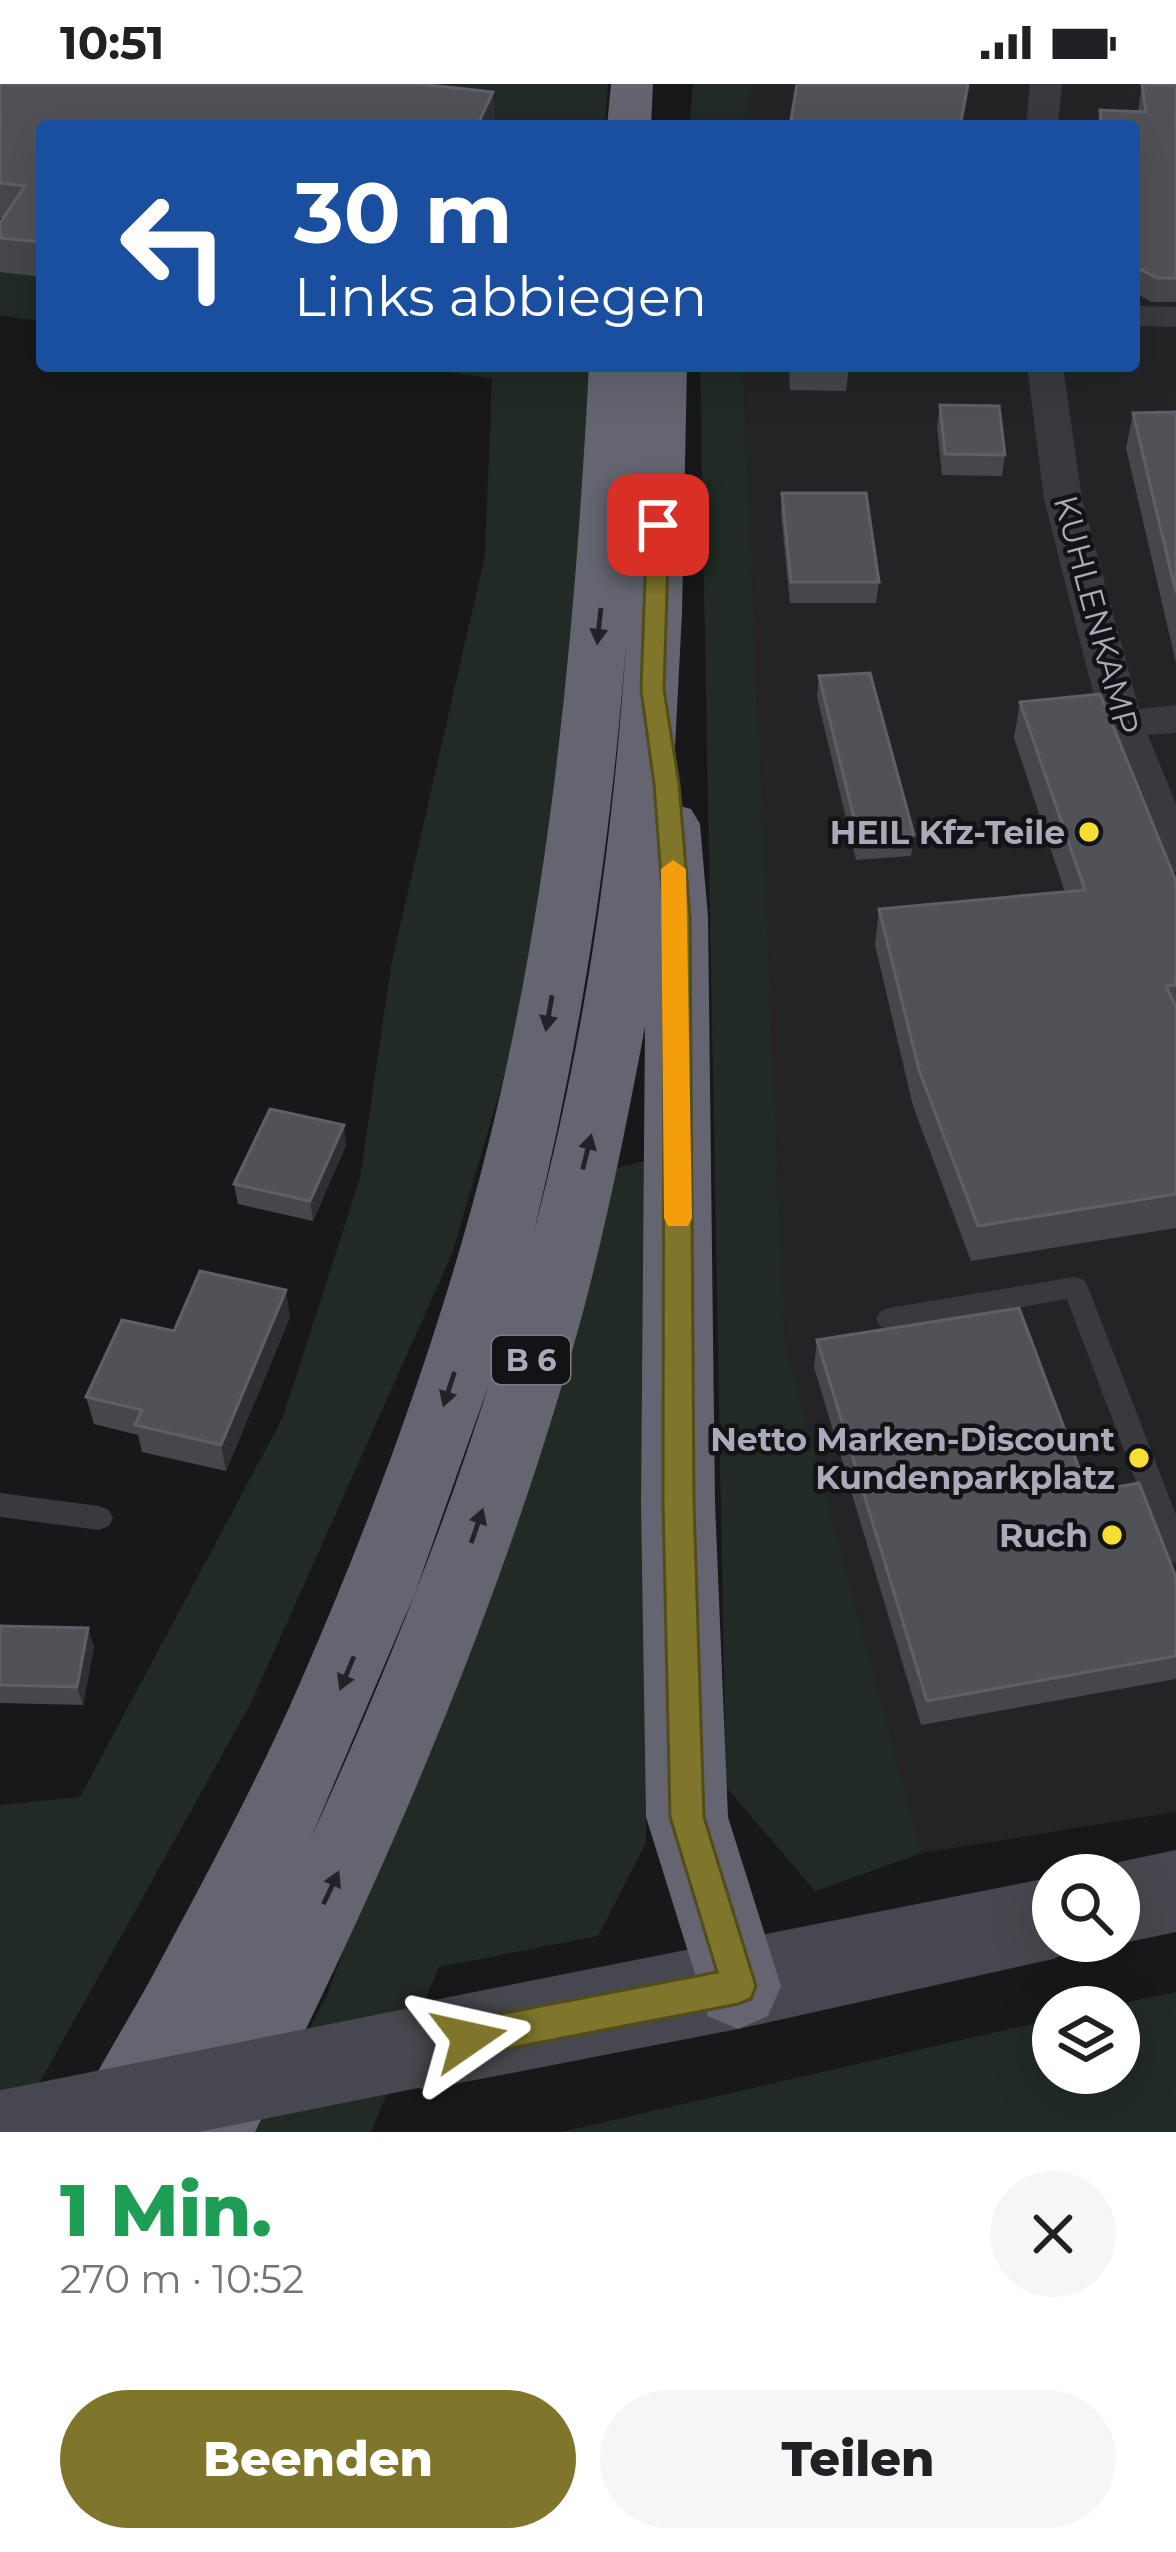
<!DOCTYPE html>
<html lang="de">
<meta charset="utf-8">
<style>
:root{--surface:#fff;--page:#f6f6f6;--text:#202124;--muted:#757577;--accent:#80762b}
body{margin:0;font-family:Montserrat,sans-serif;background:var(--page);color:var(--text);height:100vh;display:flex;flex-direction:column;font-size:45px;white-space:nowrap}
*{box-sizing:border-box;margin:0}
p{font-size:39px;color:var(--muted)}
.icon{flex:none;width:66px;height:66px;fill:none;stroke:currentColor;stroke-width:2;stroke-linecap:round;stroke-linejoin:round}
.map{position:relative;height:2048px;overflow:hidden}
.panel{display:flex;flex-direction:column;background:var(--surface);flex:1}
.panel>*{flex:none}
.banner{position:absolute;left:36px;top:36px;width:1104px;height:252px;border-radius:12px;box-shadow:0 12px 48px #0002;background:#1a4fa0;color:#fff;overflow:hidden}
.tools{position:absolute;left:1032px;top:1770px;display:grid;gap:24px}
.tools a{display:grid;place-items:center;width:108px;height:108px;border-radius:50%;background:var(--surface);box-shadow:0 12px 48px #0002;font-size:60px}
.pin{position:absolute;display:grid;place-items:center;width:102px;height:102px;color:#fff;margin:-51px;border-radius:24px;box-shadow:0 6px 18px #0006}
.me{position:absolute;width:132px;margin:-66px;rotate:79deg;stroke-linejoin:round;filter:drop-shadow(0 0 9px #0008)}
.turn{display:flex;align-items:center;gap:42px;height:252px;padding:0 60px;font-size:54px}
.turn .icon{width:156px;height:156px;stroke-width:2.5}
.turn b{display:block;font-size:84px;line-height:102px}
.round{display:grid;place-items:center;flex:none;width:126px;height:126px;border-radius:63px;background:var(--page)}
.headline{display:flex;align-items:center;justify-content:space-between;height:204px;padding:0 60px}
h1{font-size:72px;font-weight:800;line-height:90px;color:#1e9e55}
.primary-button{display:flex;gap:24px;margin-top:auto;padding:24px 60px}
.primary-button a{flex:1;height:138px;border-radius:72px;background:var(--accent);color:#fff;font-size:48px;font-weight:800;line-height:138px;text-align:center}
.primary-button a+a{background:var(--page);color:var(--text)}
.status{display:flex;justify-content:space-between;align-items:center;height:84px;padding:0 60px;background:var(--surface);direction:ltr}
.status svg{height:33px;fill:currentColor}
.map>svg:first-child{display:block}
</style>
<div class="status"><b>10:51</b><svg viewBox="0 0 49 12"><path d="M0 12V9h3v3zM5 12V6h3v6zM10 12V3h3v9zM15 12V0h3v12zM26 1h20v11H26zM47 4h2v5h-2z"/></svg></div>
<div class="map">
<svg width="1176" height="2048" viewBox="0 0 1176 2048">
<rect width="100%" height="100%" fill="#18181a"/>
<path fill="#242427" d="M 753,0 L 1176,0 L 1176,1728 L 922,1769 L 785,1257 L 743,282 L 1134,282 L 1134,42 L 745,42 Z"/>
<path fill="#212a24" d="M 100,0 L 608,0 L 605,42 L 71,42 Z
M 693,0 L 753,0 L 745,42 L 689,42 Z
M 42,85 L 42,237 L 0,232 L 0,146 Z
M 399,282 L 590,282 L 582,445 L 549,792 L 514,959 L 452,1170 L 251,1619 L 12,2048 L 0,2048 L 0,1721 L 80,1713 L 283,1333 L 360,1094 L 391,882 L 485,471 L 492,294 Z
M 700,282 L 743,282 L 785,1257 L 922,1769 L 815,1807 L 726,1703 Z
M 649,1076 L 646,1759 L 598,1852 L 439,1883 L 371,2048 L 255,2048 L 327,1911 L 487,1485 L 612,1085 Z
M 1176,1908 L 1176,2048 L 561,2048 L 1053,1935 L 1053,1989 L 1119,1989 L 1119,1923 L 1105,1923 Z"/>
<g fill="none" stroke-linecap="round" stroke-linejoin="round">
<path fill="#39393f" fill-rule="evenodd" d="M 1075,1193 L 1084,1196 L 1088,1203 L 1176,1431 L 1176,1479 L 1166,1476 L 1162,1467 L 1067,1215 L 889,1246 L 880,1242 L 876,1235 L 880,1228 L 889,1224 Z
M 0,1409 L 99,1422 L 109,1426 L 113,1434 L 109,1442 L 99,1446 L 0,1433 Z"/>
<path fill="#39393f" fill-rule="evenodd" d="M 1030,0 L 1062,0 L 1058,42 L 1026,42 Z
M 1134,222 L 1176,223 L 1176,243 L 1134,242 Z
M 1027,282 L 1063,282 L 1082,415 L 1139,625 L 1176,621 L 1176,649 L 1148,651 L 1176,720 L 1176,788 L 1160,784 L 1154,773 L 1101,640 L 1044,415 Z"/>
<path fill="#47474f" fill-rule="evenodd" d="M 1176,1766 L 1176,1848 L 1119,1860 L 1112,1857 L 1119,1857 L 1119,1791 L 1089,1790 L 1119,1778 Z
M 1053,1793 L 1053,1857 L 1085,1857 L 1083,1863 L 1053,1875 L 738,1945 L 424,2006 L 393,1993 L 380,1962 L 393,1931 L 424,1918 Z"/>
<path fill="#646570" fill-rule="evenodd" d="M 611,0 L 653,0 L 651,42 L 607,42 Z
M 589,282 L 687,282 L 682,529 L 672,720 L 691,725 L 700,740 L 708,833 L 715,1419 L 728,1733 L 781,1902 L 768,1932 L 738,1945 L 708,1932 L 646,1733 L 641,1419 L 645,943 C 627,1038 608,1134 583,1228 C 505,1513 388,1785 255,2048 L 163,2048 L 169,2035 L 162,2048 L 68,2048 C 90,1996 121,1949 148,1900 C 201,1801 255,1702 300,1599 C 376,1425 442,1245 488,1061 C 552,806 575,544 589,282 ZM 626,559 C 613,759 585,956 533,1151 C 581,956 611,759 626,559 ZM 489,1300 C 440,1456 378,1607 310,1756 L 415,1509 Z"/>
<path stroke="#47474f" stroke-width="80" d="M 0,2047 L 424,1962"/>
</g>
<path fill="#46474c" d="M 0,0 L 493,8 L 494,42 L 42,42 L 42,193 L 0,188 L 0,139 L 3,134 L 0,134 Z
M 797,0 L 970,0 L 962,42 L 790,42 Z
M 1142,0 L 1176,1 L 1176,218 L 1152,218 L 1134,208 L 1134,42 L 1097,42 L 1100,26 L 1138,27 Z
M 789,282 L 849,282 L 846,307 L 790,306 Z
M 940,321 L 1005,371 L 1002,392 L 942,391 L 937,342 Z
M 1176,328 L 1176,579 L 1126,364 L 1133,329 Z
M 782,409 L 879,498 L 876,519 L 790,519 L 781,430 Z
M 819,592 L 914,751 L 911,772 L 856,776 L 817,613 Z
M 1020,618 L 1176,797 L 1176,1144 L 971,1177 L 913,1022 L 875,861 L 879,825 L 1065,808 L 1014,654 Z
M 346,1061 L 313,1137 L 238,1120 L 234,1100 Z
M 290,1233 L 226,1387 L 142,1368 L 138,1351 L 94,1340 L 86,1313 L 174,1247 Z
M 817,1256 L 1088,1408 L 1176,1493 L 1176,1595 L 921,1641 L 814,1283 Z
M 0,1542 L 94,1562 L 83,1621 L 0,1619 Z"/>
<path fill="#2f2f33" d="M 968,0 L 970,0 L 962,42 L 960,42 Z
M 493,8 L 494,42 L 477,42 Z
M 344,1041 L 346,1061 L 313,1137 L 310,1117 Z
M 286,1206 L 290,1233 L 226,1387 L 221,1361 Z
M 88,1544 L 94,1562 L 83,1621 L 77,1603 Z"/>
<path fill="#515158" stroke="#5f5f67" stroke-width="3" d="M 0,0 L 420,0 L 493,8 L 477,42 L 42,42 L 42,158 L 0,154 L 0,139 L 25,102 L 0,99 Z
M 797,0 L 968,0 L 960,42 L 908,42 L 853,38 L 853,42 L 790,42 Z
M 1142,0 L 1176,1 L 1176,194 L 1157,194 L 1134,182 L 1134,42 L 1102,42 L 1100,26 L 1146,28 Z
M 940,321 L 999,322 L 1005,371 L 945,370 Z
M 1176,328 L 1176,509 L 1133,329 Z
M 782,409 L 866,409 L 879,498 L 791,498 Z
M 870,589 L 914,751 L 859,755 L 819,592 Z
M 1100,610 L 1176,797 L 1176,901 L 1166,902 L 1176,923 L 1176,1110 L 978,1142 L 919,986 L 879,825 L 1085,806 L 1020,618 Z
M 270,1025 L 344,1041 L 310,1117 L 234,1100 Z
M 200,1187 L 286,1206 L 221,1361 L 135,1341 L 142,1326 L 86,1313 L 122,1236 L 174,1247 Z
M 1019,1224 L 1088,1408 L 1139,1399 L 1176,1493 L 1176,1572 L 927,1617 L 817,1256 Z
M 0,1542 L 88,1544 L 77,1603 L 0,1601 Z"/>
<defs><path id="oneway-solid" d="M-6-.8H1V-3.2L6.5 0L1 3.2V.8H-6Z" transform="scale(3)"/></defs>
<g fill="#232327">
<use href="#oneway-solid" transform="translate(599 542) rotate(96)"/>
<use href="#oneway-solid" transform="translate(549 929) rotate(100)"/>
<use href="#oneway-solid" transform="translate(587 1068) rotate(-76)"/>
<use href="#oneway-solid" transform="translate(449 1305) rotate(108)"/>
<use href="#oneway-solid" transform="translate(477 1442) rotate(-71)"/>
<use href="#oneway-solid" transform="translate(347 1589) rotate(113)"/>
<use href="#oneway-solid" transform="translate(331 1804) rotate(-65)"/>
</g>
<path fill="#80762b" stroke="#534d1c" stroke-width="3" d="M 658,435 L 669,441 L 664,606 L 679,700 L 690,833 L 694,1419 L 704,1733 L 756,1902 L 751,1915 L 738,1920 L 469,1972 L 456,1966 L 451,1954 L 456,1941 L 469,1936 L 717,1888 L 670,1733 L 663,1419 L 664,833 L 654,700 L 641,606 L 647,441 Z"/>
<path fill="#f59e0b" d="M 673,776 L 686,785 L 692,1134 L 688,1142 L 668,1142 L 664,1134 L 661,785 Z"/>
<g fill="#f6de34" stroke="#131315" stroke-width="4.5">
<circle cx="1089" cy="748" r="12"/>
<circle cx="1139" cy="1374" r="12"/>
<circle cx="1112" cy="1451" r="12"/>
</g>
<g text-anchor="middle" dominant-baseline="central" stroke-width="9" stroke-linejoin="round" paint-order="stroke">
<rect fill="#131315" stroke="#7d7d88" stroke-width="3" x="492" y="1252" width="78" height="48" rx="9"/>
<g font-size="30" font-weight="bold" fill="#aaabba">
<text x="531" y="1276">B 6</text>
</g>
<g font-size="33" fill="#aaabba" stroke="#131315">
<text transform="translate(1097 531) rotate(75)">KUHLENKAMP</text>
</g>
<g font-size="33" font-weight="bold" fill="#aaabba" stroke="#131315" text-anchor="end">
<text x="1065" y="748">HEIL Kfz-Teile</text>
<text x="1115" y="1355">Netto Marken-Discount<tspan x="1115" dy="38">Kundenparkplatz</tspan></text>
<text x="1088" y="1451">Ruch</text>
</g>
</g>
</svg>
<div class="tools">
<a><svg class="icon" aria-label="search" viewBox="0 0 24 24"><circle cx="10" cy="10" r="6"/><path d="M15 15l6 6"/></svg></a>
<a><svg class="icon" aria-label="layers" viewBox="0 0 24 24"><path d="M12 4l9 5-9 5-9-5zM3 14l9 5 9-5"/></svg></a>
</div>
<div class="pin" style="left:658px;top:441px;background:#d93025"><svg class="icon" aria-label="arrive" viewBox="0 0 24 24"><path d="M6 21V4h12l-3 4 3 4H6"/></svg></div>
<svg class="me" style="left:469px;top:1954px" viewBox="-20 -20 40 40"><path d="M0-17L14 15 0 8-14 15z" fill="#80762b" stroke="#fff" stroke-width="4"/></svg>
<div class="banner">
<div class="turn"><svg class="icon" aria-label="left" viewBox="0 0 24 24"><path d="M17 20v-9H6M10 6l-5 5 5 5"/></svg><div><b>30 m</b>Links abbiegen</div></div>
</div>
</div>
<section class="panel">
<div class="headline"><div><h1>1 Min.</h1><p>270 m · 10:52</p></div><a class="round"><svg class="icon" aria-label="close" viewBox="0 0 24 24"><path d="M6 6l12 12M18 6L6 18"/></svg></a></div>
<div class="primary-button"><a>Beenden</a><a>Teilen</a></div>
</section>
